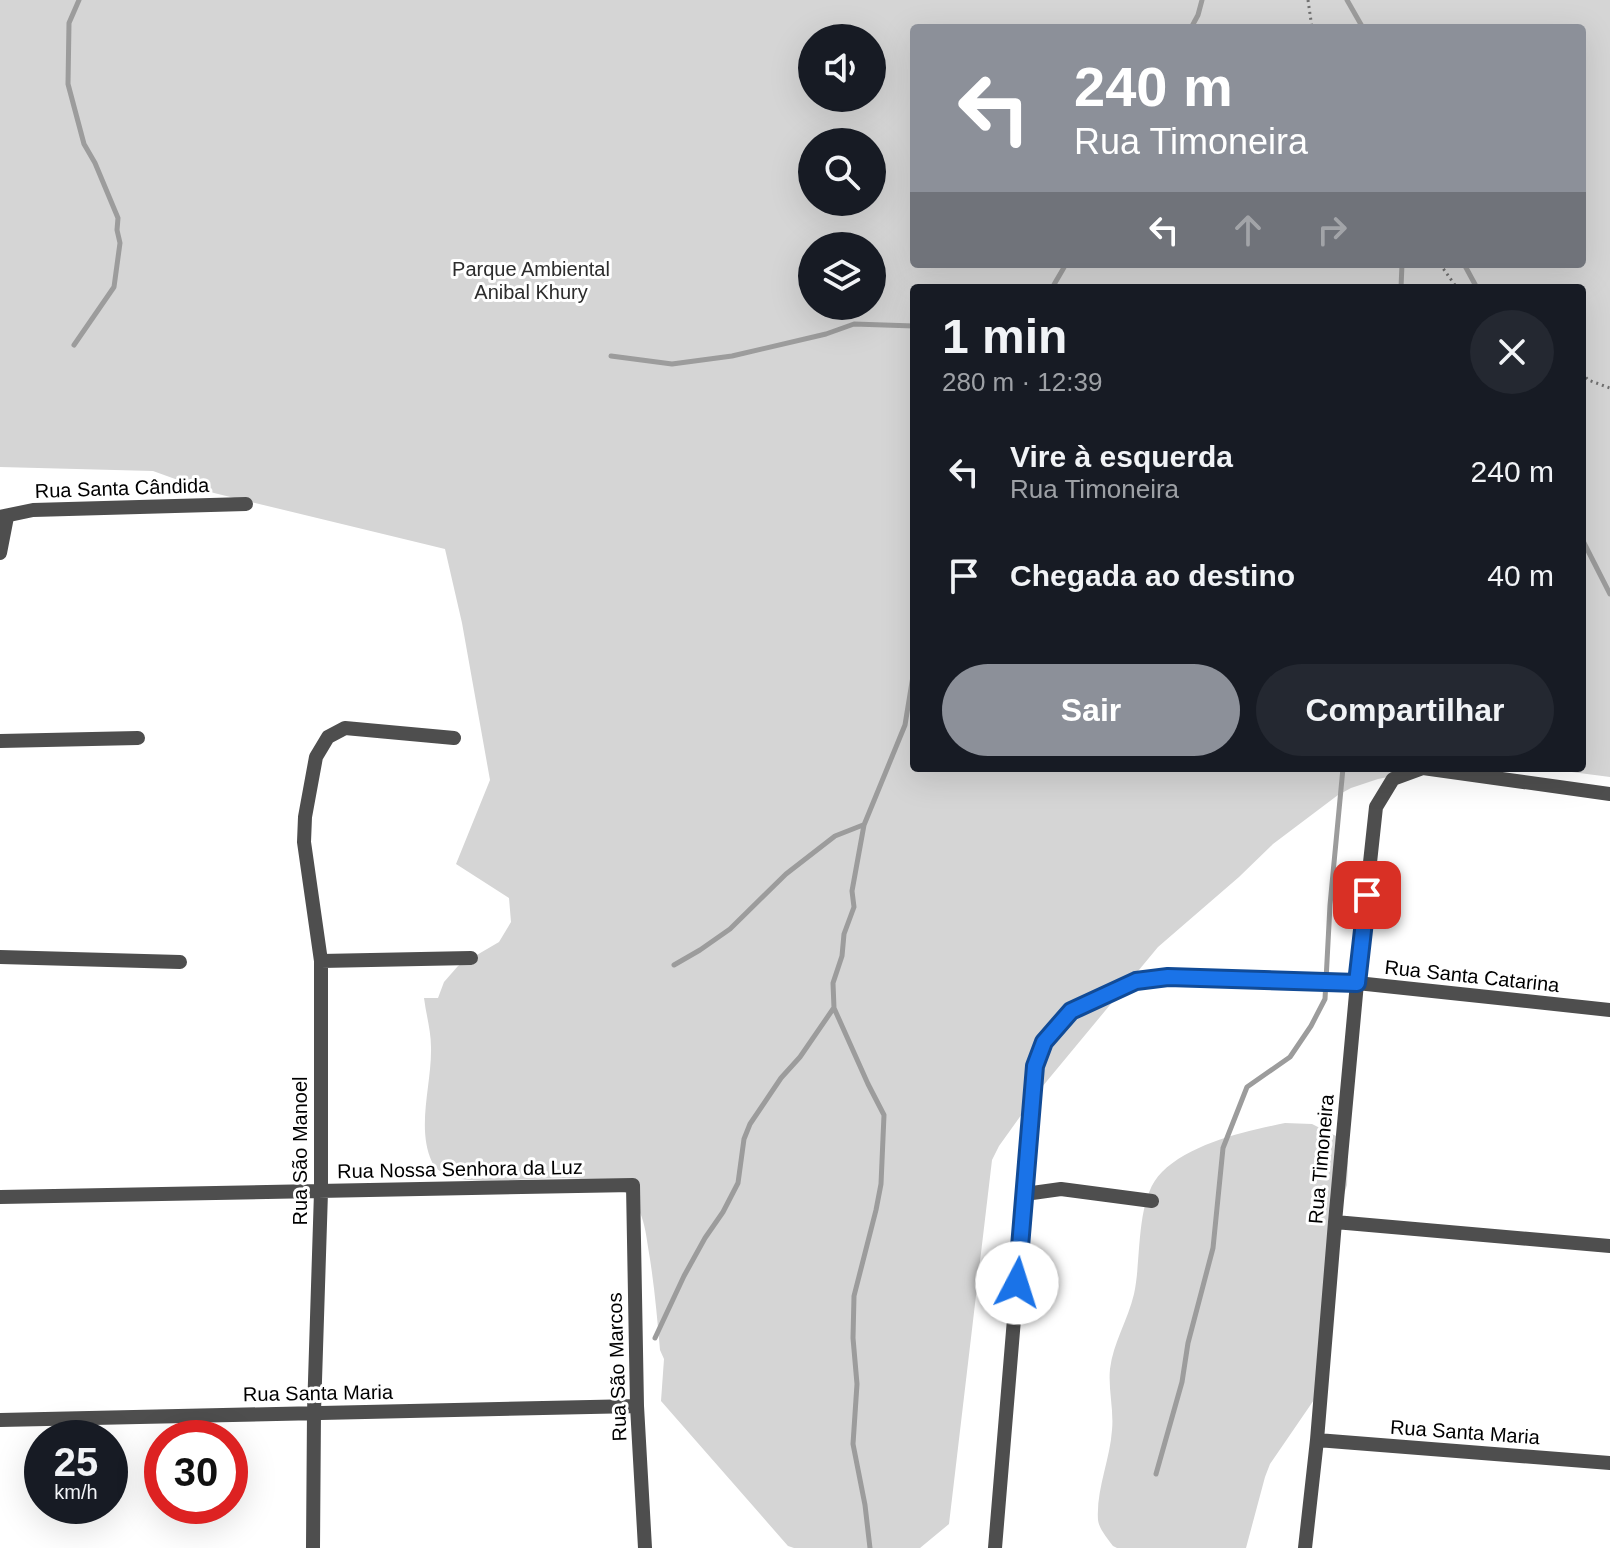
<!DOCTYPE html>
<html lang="pt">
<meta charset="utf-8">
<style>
:root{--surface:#171b24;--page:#242831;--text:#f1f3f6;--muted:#9ea1a6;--accent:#8c9099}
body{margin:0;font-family:Arial,sans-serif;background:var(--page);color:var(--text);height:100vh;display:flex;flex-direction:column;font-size:30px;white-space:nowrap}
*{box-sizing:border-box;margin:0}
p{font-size:26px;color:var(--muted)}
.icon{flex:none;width:44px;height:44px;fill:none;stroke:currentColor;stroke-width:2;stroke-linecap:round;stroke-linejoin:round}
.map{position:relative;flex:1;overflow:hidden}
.panel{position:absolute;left:910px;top:284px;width:676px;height:488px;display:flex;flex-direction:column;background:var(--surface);border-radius:8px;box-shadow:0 8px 32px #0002}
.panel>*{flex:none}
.top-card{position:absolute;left:910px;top:24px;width:676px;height:244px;border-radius:8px;box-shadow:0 8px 32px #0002;background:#8c9099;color:#fff;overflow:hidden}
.tools{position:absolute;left:798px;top:24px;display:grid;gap:16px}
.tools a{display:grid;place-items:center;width:88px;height:88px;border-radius:50%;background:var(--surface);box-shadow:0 8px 32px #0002;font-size:40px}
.speed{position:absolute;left:24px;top:1420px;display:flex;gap:16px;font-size:40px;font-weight:700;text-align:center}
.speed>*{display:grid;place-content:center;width:104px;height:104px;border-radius:50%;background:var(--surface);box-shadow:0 8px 32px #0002;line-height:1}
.speed small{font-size:20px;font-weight:400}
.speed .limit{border:12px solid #d22;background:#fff;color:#111}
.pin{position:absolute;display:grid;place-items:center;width:68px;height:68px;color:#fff;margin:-34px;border-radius:16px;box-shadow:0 4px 12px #0006}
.me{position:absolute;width:88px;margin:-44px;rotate:5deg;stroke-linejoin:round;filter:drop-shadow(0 0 6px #0008)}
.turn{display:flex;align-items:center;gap:28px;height:168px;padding:0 32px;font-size:36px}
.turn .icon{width:104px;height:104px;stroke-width:2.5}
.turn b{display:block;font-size:56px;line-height:68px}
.lanes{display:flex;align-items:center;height:76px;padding:0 32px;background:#0003;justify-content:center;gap:40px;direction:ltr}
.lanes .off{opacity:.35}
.round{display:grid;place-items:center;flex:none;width:84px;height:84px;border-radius:42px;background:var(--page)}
.head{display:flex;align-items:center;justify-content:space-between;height:136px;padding:0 32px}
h1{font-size:48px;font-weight:600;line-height:60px}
.action{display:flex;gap:16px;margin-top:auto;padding:16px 32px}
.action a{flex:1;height:92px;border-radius:48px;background:var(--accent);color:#fff;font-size:32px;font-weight:600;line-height:92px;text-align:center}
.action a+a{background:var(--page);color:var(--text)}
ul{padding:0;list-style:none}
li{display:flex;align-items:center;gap:24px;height:104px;padding:0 32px}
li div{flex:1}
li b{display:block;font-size:30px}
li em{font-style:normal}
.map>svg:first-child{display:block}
</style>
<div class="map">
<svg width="1610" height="1548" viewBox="0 0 1610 1548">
<rect width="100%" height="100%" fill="#fff"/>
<path fill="#d5d5d5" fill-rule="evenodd" d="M 0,0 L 1610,0 L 1610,777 L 1541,768 L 1582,768 L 1582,288 L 914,288 L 914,768 L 1432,768 L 1378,779 L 1351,788 L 1338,795 L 1273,844 L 1239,877 L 1158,947 L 1037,1093 L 999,1146 L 992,1160 L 949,1524 L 920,1548 L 794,1548 L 788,1546 L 661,1401 L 664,1359 L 660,1350 C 657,1316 654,1281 648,1247 C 646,1233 644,1219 637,1206 C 605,1147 455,1208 432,1162 C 416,1127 432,1084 431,1047 C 431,1031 426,1014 424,998 L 438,998 L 444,982 L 458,966 L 499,942 L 511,922 L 509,898 L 456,864 L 490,780 L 462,623 L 445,549 L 214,493 L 153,471 L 0,467 ZM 914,28 L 1582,28 L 1582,264 L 914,264 ZM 812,38 L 872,38 L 872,98 L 812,98 ZM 812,142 L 872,142 L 872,202 L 812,202 ZM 812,246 L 872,246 L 872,306 L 812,306 Z
M 1285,1123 L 1312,1124 L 1338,1137 L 1348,1161 L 1347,1185 L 1331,1235 L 1318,1394 L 1270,1464 L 1265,1477 L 1246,1548 L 1117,1548 L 1113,1546 C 1108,1539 1099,1529 1098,1520 C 1096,1490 1110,1460 1112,1430 C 1114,1410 1108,1389 1110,1369 C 1113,1343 1128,1320 1134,1294 C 1142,1258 1135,1198 1162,1172 C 1191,1143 1246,1131 1285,1123 Z"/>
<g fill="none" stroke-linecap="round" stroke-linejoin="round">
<path stroke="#9c9c9c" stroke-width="5" d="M 1347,0 L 1363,28
M 1191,28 L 1198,15 L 1202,0
M 1464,264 L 1477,288
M 1052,288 L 1066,264
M 1401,288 L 1402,264
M 74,345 L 114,287 L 120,243 L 117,230 L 118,218 L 95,163 L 84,144 L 68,84 L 69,23 L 79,0
M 611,356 L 672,364 L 732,356 L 826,334 L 854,324 L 914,326
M 1582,539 L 1610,594
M 674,965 L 700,950 L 730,929 L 786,874 L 835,836 L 863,825
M 655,1338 L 684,1276 L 705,1238 L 723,1212 L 738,1183 L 744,1139 L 750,1124 L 781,1078 L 800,1057 L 833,1009
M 1156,1474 L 1182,1382 L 1188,1343 L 1213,1248 L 1223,1148 L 1247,1087 L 1290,1057 L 1311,1026 L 1325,999 L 1330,905 L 1343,768
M 870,1548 L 865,1505 L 853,1444 L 857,1384 L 853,1338 L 854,1296 L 876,1210 L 881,1184 L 884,1115 L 868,1084 L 834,1008 L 833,983 L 842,956 L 844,934 L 854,907 L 852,891 L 864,825 L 905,725 L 914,670"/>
<path stroke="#707070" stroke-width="3" stroke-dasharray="2 4" stroke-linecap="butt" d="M 1308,0 L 1312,28
M 1440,264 L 1457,288
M 1582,373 L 1588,380 L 1610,388"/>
<path stroke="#4e4e4e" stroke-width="14" d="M 0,517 L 33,510 L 246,504
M 0,553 L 7,517
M 0,741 L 138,738
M 0,957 L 180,962
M 321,961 L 471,958
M 1025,1194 L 1061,1189 L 1152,1201
M 0,1197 L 633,1185 L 637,1406 L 645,1548
M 1335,1222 L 1610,1246
M 0,1420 L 637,1406
M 1317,1440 L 1610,1463
M 313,1548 L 314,1412 L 321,1192 L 321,961 L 304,842 L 305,817 L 316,757 L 328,737 L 345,728 L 454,738
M 995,1548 L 1035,1066 L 1044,1042 L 1071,1011 L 1136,981 L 1168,977 L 1357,983 L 1610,1010
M 1305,1548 L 1317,1440 L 1335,1222 L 1357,983 L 1376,807 L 1393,779 L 1423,768 L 1610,794"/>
</g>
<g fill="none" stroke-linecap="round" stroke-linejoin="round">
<defs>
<path id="route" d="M 1017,1283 L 1035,1066 L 1044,1042 L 1071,1011 L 1136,981 L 1168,977 L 1357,983 L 1367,895"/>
</defs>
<use href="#route" stroke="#114b97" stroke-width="20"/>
<use href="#route" stroke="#1a73e8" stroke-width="14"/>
</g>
<g text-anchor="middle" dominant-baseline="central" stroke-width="6" stroke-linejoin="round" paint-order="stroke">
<g font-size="20" fill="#2c2c2c" stroke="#fff">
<text x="531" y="269">Parque Ambiental<tspan x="531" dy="23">Anibal Khury</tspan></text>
</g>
<g font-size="20" fill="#000" stroke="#fff">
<text transform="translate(122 488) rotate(-2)">Rua Santa Cândida</text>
<text transform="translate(1472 976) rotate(6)">Rua Santa Catarina</text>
<text transform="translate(300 1151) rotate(-90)">Rua São Manoel</text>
<text transform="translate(1321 1159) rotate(-85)">Rua Timoneira</text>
<text transform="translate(460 1169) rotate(-1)">Rua Nossa Senhora da Luz</text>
<text transform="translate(617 1367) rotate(-92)">Rua São Marcos</text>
<text transform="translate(318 1393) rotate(-1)">Rua Santa Maria</text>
<text transform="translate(1465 1432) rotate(4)">Rua Santa Maria</text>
</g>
</g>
</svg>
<div class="tools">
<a><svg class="icon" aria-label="sound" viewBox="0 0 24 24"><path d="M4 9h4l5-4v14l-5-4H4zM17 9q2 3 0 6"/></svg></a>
<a><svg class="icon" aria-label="search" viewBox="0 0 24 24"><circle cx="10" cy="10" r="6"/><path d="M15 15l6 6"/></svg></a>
<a><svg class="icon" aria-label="layers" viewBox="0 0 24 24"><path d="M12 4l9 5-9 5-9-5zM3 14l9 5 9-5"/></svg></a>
</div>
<div class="speed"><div>25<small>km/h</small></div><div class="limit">30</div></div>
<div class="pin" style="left:1367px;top:895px;background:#d93025"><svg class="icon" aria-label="arrive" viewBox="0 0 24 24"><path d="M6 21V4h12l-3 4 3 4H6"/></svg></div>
<svg class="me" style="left:1017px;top:1283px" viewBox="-20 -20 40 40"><circle r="19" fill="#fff"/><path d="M0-13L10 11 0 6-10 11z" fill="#1a73e8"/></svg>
<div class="top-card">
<div class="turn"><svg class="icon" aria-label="left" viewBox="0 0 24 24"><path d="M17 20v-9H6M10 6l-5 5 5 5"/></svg><div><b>240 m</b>Rua Timoneira</div></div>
<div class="lanes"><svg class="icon" aria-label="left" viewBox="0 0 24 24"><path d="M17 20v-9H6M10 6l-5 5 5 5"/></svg><svg class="icon off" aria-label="ahead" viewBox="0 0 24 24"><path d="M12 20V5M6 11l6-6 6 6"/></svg><svg class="icon off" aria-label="right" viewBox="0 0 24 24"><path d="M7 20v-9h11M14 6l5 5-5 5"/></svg></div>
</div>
<section class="panel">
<div class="head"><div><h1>1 min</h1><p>280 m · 12:39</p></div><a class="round"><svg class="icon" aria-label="close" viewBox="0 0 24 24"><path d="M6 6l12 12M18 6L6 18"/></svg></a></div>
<ul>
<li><svg class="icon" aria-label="left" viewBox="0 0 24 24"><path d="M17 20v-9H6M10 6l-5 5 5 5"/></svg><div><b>Vire à esquerda</b><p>Rua Timoneira</p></div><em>240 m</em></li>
<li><svg class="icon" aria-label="arrive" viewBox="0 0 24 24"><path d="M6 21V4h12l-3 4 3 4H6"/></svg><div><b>Chegada ao destino</b></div><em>40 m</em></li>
</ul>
<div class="action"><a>Sair</a><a>Compartilhar</a></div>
</section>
</div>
